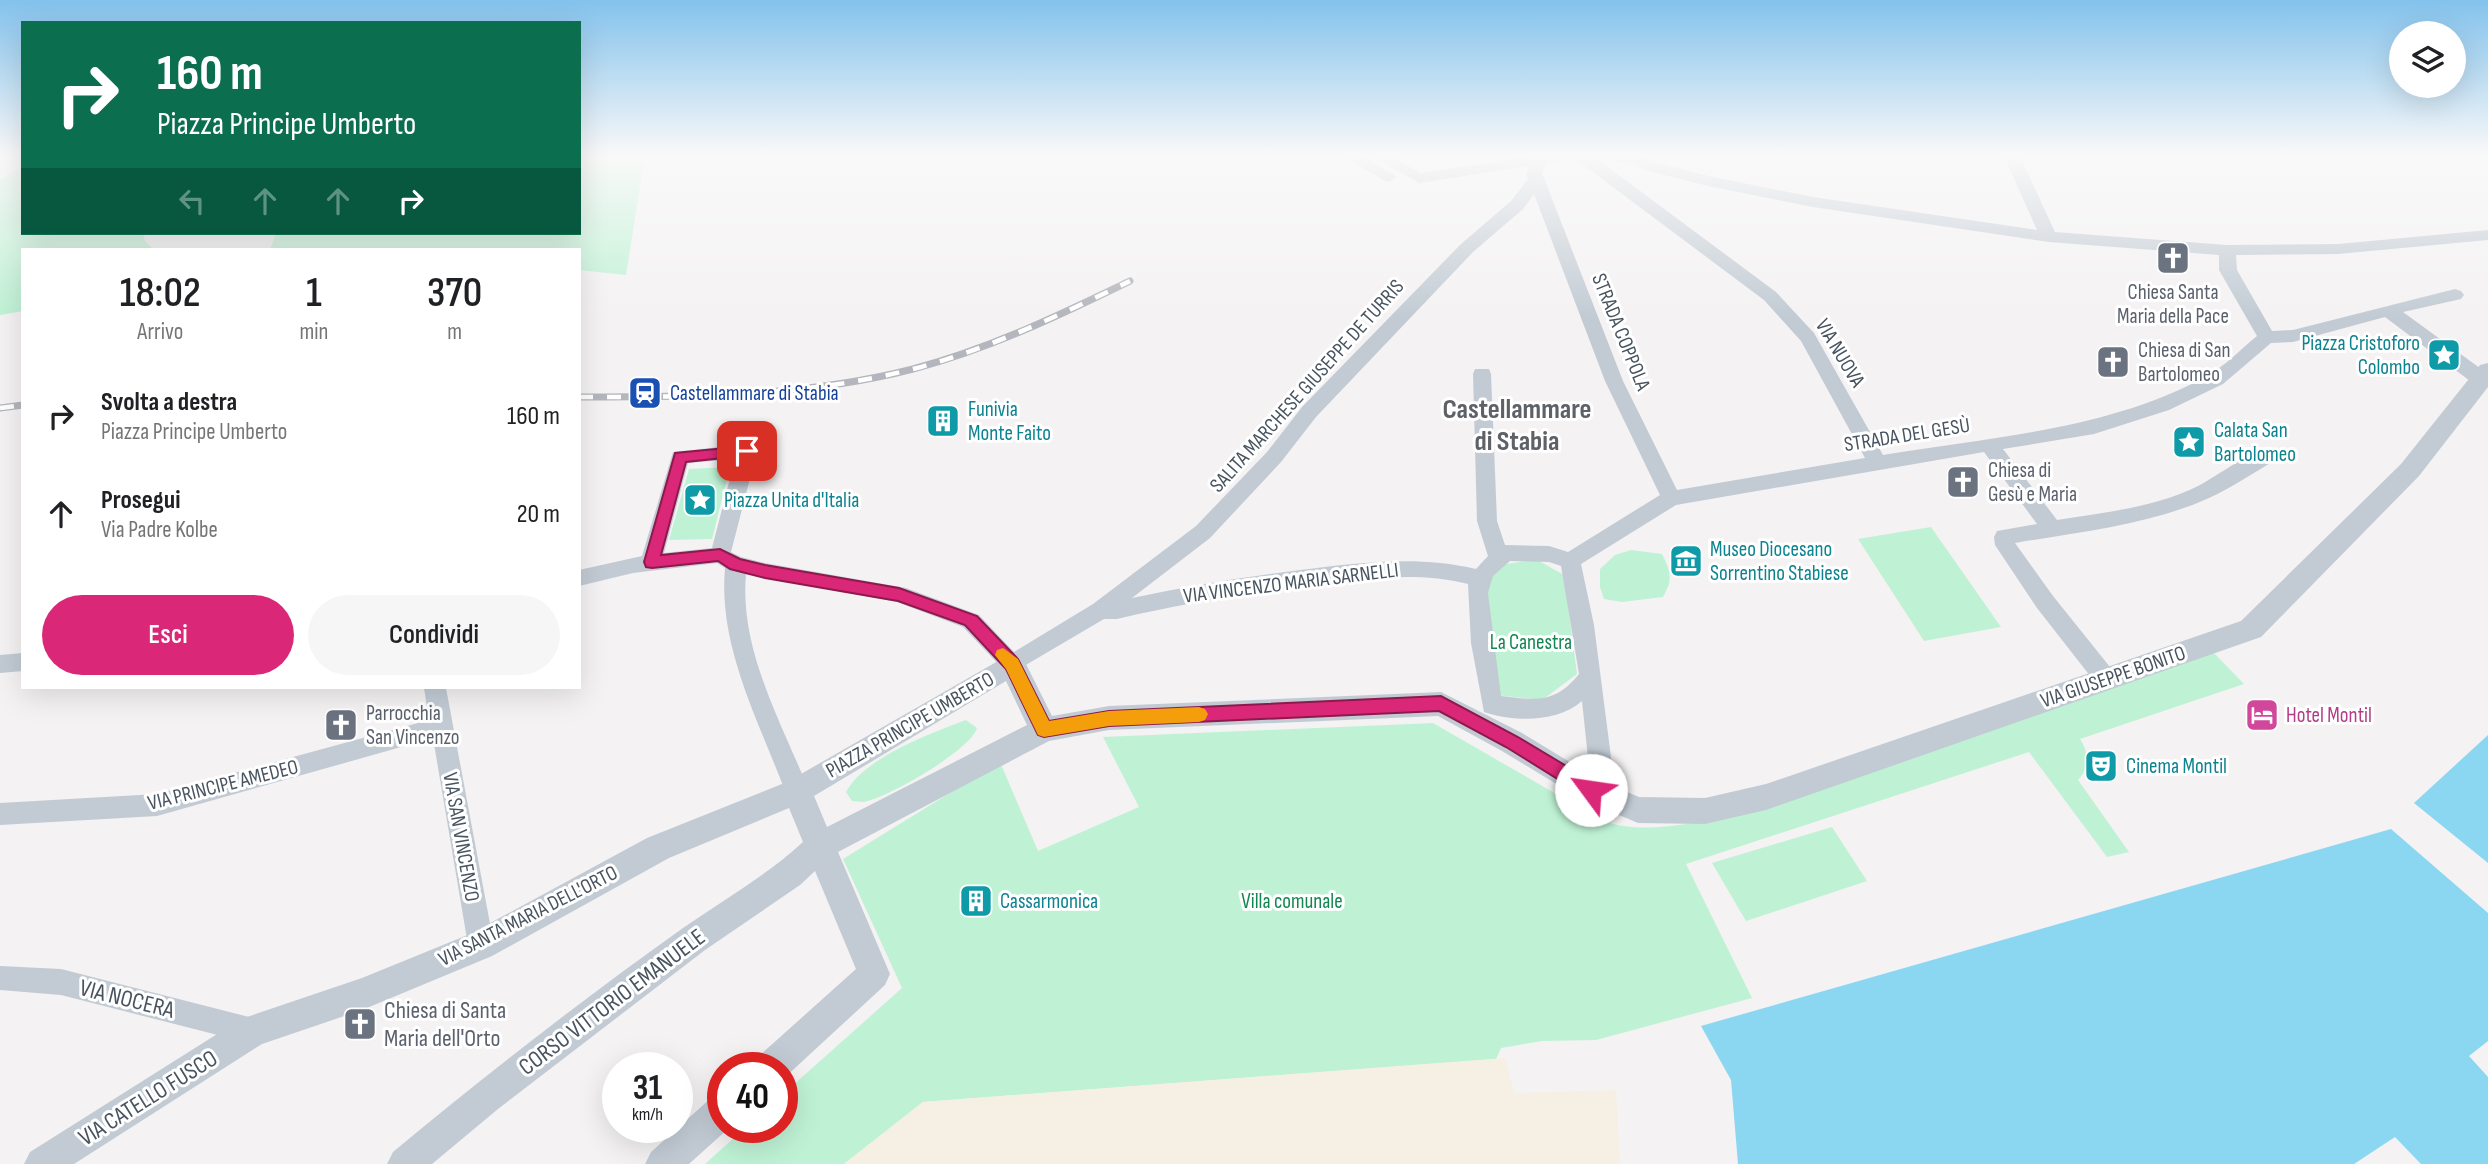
<!DOCTYPE html>
<html lang="it">
<meta charset="utf-8">
<style>
:root{--surface:#fff;--page:#f6f6f6;--text:#202124;--muted:#757577;--accent:#db2777}
body{margin:0;font-family:"Sofia Sans Condensed",sans-serif;background:var(--page);color:var(--text);height:100vh;display:flex;flex-direction:column;font-size:26px;white-space:nowrap}
*{box-sizing:border-box;margin:0}
p{font-size:23px;color:var(--muted)}
.icon{flex:none;width:38px;height:38px;fill:none;stroke:currentColor;stroke-width:2;stroke-linecap:round;stroke-linejoin:round}
.map{position:relative;flex:1;overflow:hidden}
.panel{position:absolute;left:21px;top:248px;width:560px;height:441px;display:flex;flex-direction:column;background:var(--surface);border-radius:0px;box-shadow:0 7px 28px #0002}
.panel>*{flex:none}
.top-card{position:absolute;left:21px;top:21px;width:560px;height:214px;border-radius:0px;box-shadow:0 7px 28px #0002;background:#0b6e4f;color:#fff;overflow:hidden}
.fabs{position:absolute;left:2389px;top:21px;display:grid;gap:14px}
.fabs a{display:grid;place-items:center;width:77px;height:77px;border-radius:50%;background:var(--surface);box-shadow:0 7px 28px #0002;font-size:35px}
.speed{position:absolute;left:602px;top:1052px;display:flex;gap:14px;font-size:35px;font-weight:700;text-align:center}
.speed>*{display:grid;place-content:center;width:91px;height:91px;border-radius:50%;background:var(--surface);box-shadow:0 7px 28px #0002;line-height:1}
.speed small{font-size:18px;font-weight:400}
.speed .limit{border:10px solid #d22;background:#fff;color:#111}
.pin{position:absolute;display:grid;place-items:center;width:60px;height:60px;color:#fff;margin:-30px;border-radius:14px;box-shadow:0 4px 10px #0006}
.me{position:absolute;width:77px;margin:-38px;rotate:301deg;stroke-linejoin:round;filter:drop-shadow(0 0 5px #0008)}
.turn{display:flex;align-items:center;gap:24px;height:147px;padding:0 21px;font-size:32px}
.turn .icon{width:91px;height:91px;stroke-width:2.5}
.turn b{display:block;font-size:49px;line-height:60px}
.lanes{display:flex;align-items:center;height:66px;padding:0 21px;background:#0003;justify-content:center;gap:35px;direction:ltr}
.lanes .off{opacity:.35}
.eta{display:flex;justify-content:space-evenly;align-items:center;height:119px;text-align:center}
.eta b{font-size:42px;font-weight:600;line-height:49px}
.primary-button{display:flex;gap:14px;margin-top:auto;padding:14px 21px}
.primary-button a{flex:1;height:80px;border-radius:42px;background:var(--accent);color:#fff;font-size:28px;font-weight:600;line-height:80px;text-align:center}
.primary-button a+a{background:var(--page);color:var(--text)}
ul{padding:0;list-style:none}
li{display:flex;align-items:center;gap:21px;height:98px;padding:0 21px}
li div{flex:1}
li b{display:block;font-size:26px}
li em{font-style:normal}
.map>svg:first-child{display:block}
</style>
<div class="map">
<svg width="2488" height="1164" viewBox="0 0 2488 1164">
<rect width="100%" height="100%" fill="#f4f2f2"/>
<path fill="#bff2d5" d="M 579,154 L 645,154 L 626,275 L 579,270 L 579,250 L 270,250 L 276,233 L 579,233 Z
M 23,166 L 23,233 L 143,233 L 145,241 L 154,250 L 23,250 L 23,311 L 0,315 L 0,180 Z
M 730,467 L 712,539 L 669,540 L 689,469 Z
M 1931,527 L 2001,627 L 1924,641 L 1858,539 Z
M 1631,550 L 1662,554 C 1671,572 1673,580 1663,597 L 1622,602 L 1604,599 L 1600,587 L 1600,569 L 1615,555 Z
M 1526,561 L 1539,561 L 1564,575 L 1577,674 L 1542,700 L 1495,695 L 1483,588 L 1494,566 Z
M 2213,652 L 2244,684 L 2080,739 C 2089,752 2090,768 2078,780 L 2129,852 L 2107,857 L 2029,752 L 1686,864 L 1752,998 L 1596,1040 L 1542,1041 L 1501,1048 L 1496,1059 L 923,1102 L 844,1164 L 705,1164 L 746,1127 L 782,1127 L 782,1095 L 902,988 L 843,859 L 1000,762 L 1038,851 L 1139,807 L 1103,737 L 1433,723 L 1603,821 C 1636,832 1666,827 1700,822 Z
M 966,720 L 977,728 C 971,750 886,799 863,802 C 860,802 856,801 852,801 L 846,792 C 864,758 931,733 966,720 Z
M 1832,827 L 1867,881 L 1746,921 L 1712,863 Z"/>
<path fill="#f5f0e3" d="M 1505,1058 L 1514,1093 L 1616,1090 L 1620,1164 L 844,1164 L 923,1102 Z"/>
<path fill="#8bd7f1" d="M 2488,735 L 2488,863 L 2414,803 Z
M 2391,829 L 2488,913 L 2488,1041 L 2469,1056 L 2488,1077 L 2488,1164 L 1738,1164 L 1731,1080 L 1701,1026 Z"/>
<path fill="#f4f2f2" d="M 2395,1137 L 2421,1164 L 2354,1164 Z"/>
<g fill="none" stroke-linecap="round" stroke-linejoin="round">
<path fill="#c2cbd4" fill-rule="evenodd" d="M 1340,154 L 1359,154 L 1397,177 L 1389,182 L 1383,180 Z
M 1368,154 L 1387,154 L 1421,173 L 1548,154 L 1626,154 L 1708,176 L 1813,197 L 2037,230 L 2003,154 L 2019,154 L 2055,232 L 2227,245 L 2338,244 L 2488,230 L 2488,240 L 2338,254 L 2236,255 L 2237,270 L 2272,331 L 2293,330 L 2455,289 L 2461,291 L 2464,295 L 2461,299 L 2403,312 L 2488,374 L 2488,383 L 2481,385 L 2474,384 L 2385,317 L 2293,342 L 2271,343 L 2223,384 L 2169,410 L 2094,434 L 2003,449 L 2057,520 C 2103,513 2156,507 2198,486 C 2216,477 2261,443 2279,448 L 2282,453 L 2279,458 C 2256,471 2233,487 2209,498 C 2149,525 2079,532 2015,543 L 2053,596 L 2114,672 L 2117,679 L 2114,686 L 2106,688 L 2098,686 L 2037,608 L 1995,545 L 1994,537 L 1997,531 L 2037,524 L 1984,452 L 1676,505 L 1581,564 L 1594,625 L 1616,796 L 1612,803 L 1604,806 L 1596,803 L 1592,796 L 1582,701 C 1557,723 1513,722 1484,712 L 1471,643 L 1468,584 C 1416,571 1360,579 1308,586 C 1244,594 1180,604 1117,619 L 1104,619 L 1012,673 L 1004,670 L 963,627 L 897,602 L 746,574 C 739,650 782,723 809,791 L 805,798 L 797,801 L 789,798 L 785,791 C 758,719 718,646 725,568 L 717,563 L 633,573 L 579,586 L 579,570 L 642,556 L 673,452 L 747,444 L 754,446 L 757,451 L 731,552 L 741,557 L 765,563 L 906,588 L 979,615 L 1014,652 L 1093,604 L 1196,526 L 1267,452 L 1302,407 L 1461,244 L 1511,201 L 1528,179 L 1526,173 L 1530,166 L 1419,183 ZM 1574,158 L 1764,300 L 1801,341 L 1865,458 L 1677,490 L 1623,381 L 1542,173 L 1547,163 ZM 1597,159 L 1635,164 L 1649,171 L 1708,186 L 1813,207 L 2049,242 L 2219,255 L 2219,270 L 2257,336 C 2241,349 2225,366 2207,376 C 2109,430 1991,437 1883,455 L 1814,333 L 1776,292 ZM 1534,194 L 1605,381 L 1660,495 L 1568,552 L 1549,546 L 1505,545 L 1497,521 L 1491,374 L 1489,369 L 1475,369 L 1473,374 L 1477,521 L 1488,556 L 1476,569 C 1417,555 1359,563 1300,570 C 1244,577 1187,586 1132,598 L 1210,538 L 1281,462 L 1316,417 L 1473,252 L 1523,209 ZM 735,459 L 712,548 L 664,553 L 688,463 ZM 1510,561 L 1549,562 L 1561,566 L 1579,674 C 1555,704 1536,700 1501,696 L 1488,593 L 1493,576 Z
M 23,653 L 23,671 L 0,673 L 0,655 Z
M 424,688 L 446,688 L 494,945 L 490,954 L 481,957 L 472,954 L 468,945 L 433,738 L 157,816 L 0,825 L 0,803 L 157,794 L 429,720 Z
M 0,966 L 61,969 L 253,1018 L 262,1022 L 266,1031 L 262,1040 L 253,1044 L 61,995 L 0,990 Z"/>
<path fill="#c2cbd4" fill-rule="evenodd" d="M 2488,363 L 2488,387 L 2419,476 L 2261,637 L 1766,810 L 1705,824 L 1638,823 L 1581,799 L 1502,751 L 1438,716 L 1109,730 L 1049,741 L 838,852 L 890,974 L 885,985 L 782,1080 L 782,1068 L 754,1068 L 759,1056 L 856,969 L 815,871 L 800,885 L 705,950 L 498,1109 L 432,1164 L 387,1164 L 393,1152 C 487,1074 583,999 683,928 C 723,900 766,876 803,842 L 789,808 L 669,858 L 492,956 L 362,1010 L 262,1044 L 74,1164 L 24,1164 L 30,1152 L 241,1019 L 362,978 L 470,934 L 647,838 L 787,782 L 1012,653 L 1022,656 L 1052,716 L 1109,706 L 1441,692 L 1522,733 L 1601,781 L 1639,797 L 1705,798 L 1766,784 L 2241,621 L 2401,464 L 2480,365 ZM 1006,681 L 1027,725 L 827,827 L 814,796 Z
M 723,1093 L 723,1127 L 730,1127 L 689,1164 L 645,1164 L 651,1152 L 711,1098 Z"/>
<defs>
<path id="rail" d="M 579,397 C 691,397 804,397 913,369 C 989,349 1060,315 1130,281
M 0,408 L 23,405"/>
</defs>
<use href="#rail" stroke="#b3b6bc" stroke-width="7"/>
<use href="#rail" stroke="#fff" stroke-width="4.5" stroke-dasharray="14" stroke-linecap="butt"/>
</g>
<linearGradient id="sky" x2="0" y2="1"><stop stop-color="#83c2ec"/><stop offset="0.49" stop-color="#faf9f9"/><stop offset="1" stop-color="#faf9f9" stop-opacity="0"/></linearGradient>
<rect width="2488" height="317" fill="url(#sky)"/>
<path fill="#db2777" stroke="#8e194d" stroke-width="2" d="M 747,446 L 755,451 L 752,455 L 686,462 L 661,555 L 720,549 L 740,559 L 765,565 L 899,588 L 977,616 L 1018,659 L 1049,721 L 1109,711 L 1441,696 L 1518,737 L 1598,785 L 1600,790 L 1598,796 L 1591,798 L 1585,796 L 1506,747 L 1439,711 L 1109,726 L 1044,737 L 1038,735 L 1006,669 L 965,625 L 898,601 L 765,578 L 730,569 L 718,561 L 652,568 L 646,567 L 644,562 L 675,453 Z"/>
<path fill="#f59e0b" d="M 1003,648 L 1018,659 L 1049,721 L 1109,711 L 1199,707 L 1205,709 L 1208,714 L 1205,720 L 1199,722 L 1109,726 L 1044,737 L 1038,735 L 1006,669 L 995,655 L 997,650 Z"/>
<defs>
<symbol id="church-square" viewBox="-11 -11 22 22"><rect x="-9" y="-9" width="18" height="18" rx="4" fill="#6b7280" stroke="#fff"/><path d="M-1.2-6h2.4v3.5h3.3v2.4h-3.3V6h-2.4V-.1h-3.3v-2.4h3.3Z" fill="#fff"/></symbol>
<symbol id="sight-square" viewBox="-11 -11 22 22"><rect x="-9" y="-9" width="18" height="18" rx="4" fill="#0f9aa8" stroke="#fff"/><path d="M0-6L1.8-2.2L6-1.7L2.9 1.2L3.7 5.4L0 3.3L-3.7 5.4L-2.9 1.2L-6-1.7L-1.8-2.2Z" fill="#fff"/></symbol>
<symbol id="station-square" viewBox="-11 -11 22 22"><rect x="-9" y="-9" width="18" height="18" rx="4" fill="#1a4fb4" stroke="#fff"/><path d="M-3-6H3Q5-6 5-4V2Q5 4 3 4L4.5 6H3L1.5 4h-3L-3 6H-4.5L-3 4Q-5 4-5 2V-4Q-5-6-3-6ZM-3.5-4v3h7v-3ZM-3.5 1v1.5H-2V1ZM2 1v1.5H3.5V1Z" fill="#fff"/></symbol>
<symbol id="building-square" viewBox="-11 -11 22 22"><rect x="-9" y="-9" width="18" height="18" rx="4" fill="#0f9aa8" stroke="#fff"/><path d="M-4-6H4V6H1V3H-1V6H-4ZM-2.5-4.3h1.7v1.8h-1.7ZM.8-4.3h1.7v1.8H.8ZM-2.5-1h1.7V.8h-1.7ZM.8-1h1.7V.8H.8Z" fill="#fff"/></symbol>
<symbol id="museum-square" viewBox="-11 -11 22 22"><rect x="-9" y="-9" width="18" height="18" rx="4" fill="#0f9aa8" stroke="#fff"/><path d="M0-6L6-3V-2H-6V-3ZM-5-1h2V3h-2ZM-1-1h2V3h-2ZM3-1h2V3H3ZM-6 4H6V6H-6Z" fill="#fff"/></symbol>
<symbol id="hotel-square" viewBox="-11 -11 22 22"><rect x="-9" y="-9" width="18" height="18" rx="4" fill="#d1479c" stroke="#fff"/><path d="M-6-4.5h1.5V1H6V5H4.5V3h-9V5H-6ZM-4 0a1.8 1.8 0 1 1 3.6 0ZM.5 0V-2.5h3Q6-2.5 6 0Z" fill="#fff"/></symbol>
<symbol id="theatre-square" viewBox="-11 -11 22 22"><rect x="-9" y="-9" width="18" height="18" rx="4" fill="#0f9aa8" stroke="#fff"/><path d="M-5-5.5Q0-4 5-5.5V0Q5 5 0 6Q-5 5-5 0ZM-3.3-2.5H-1v1.5H-3.3ZM1-2.5H3.3v1.5H1ZM-2.8 1Q0 5.5 2.8 1Z" fill="#fff"/></symbol>
</defs>
<g fill-rule="evenodd">
<use href="#church-square" x="2154" y="239" width="38" height="38"/>
<use href="#sight-square" x="2425" y="336" width="38" height="38"/>
<use href="#church-square" x="2094" y="343" width="38" height="38"/>
<use href="#station-square" x="626" y="374" width="38" height="38"/>
<use href="#building-square" x="924" y="402" width="38" height="38"/>
<use href="#sight-square" x="2170" y="423" width="38" height="38"/>
<use href="#church-square" x="1944" y="463" width="38" height="38"/>
<use href="#sight-square" x="681" y="481" width="38" height="38"/>
<use href="#museum-square" x="1667" y="542" width="38" height="38"/>
<use href="#hotel-square" x="2243" y="696" width="38" height="38"/>
<use href="#church-square" x="322" y="706" width="38" height="38"/>
<use href="#theatre-square" x="2082" y="747" width="38" height="38"/>
<use href="#building-square" x="957" y="882" width="38" height="38"/>
<use href="#church-square" x="341" y="1005" width="38" height="38"/>
</g>
<g text-anchor="middle" dominant-baseline="central" stroke-width="6" stroke-linejoin="round" paint-order="stroke">
<g font-size="21" fill="#5b616d" stroke="#fff" text-anchor="start">
<text x="2173" y="292" text-anchor="middle">Chiesa Santa<tspan x="2173" dy="24">Maria della Pace</tspan></text>
<text x="2138" y="350">Chiesa di San<tspan x="2138" dy="24">Bartolomeo</tspan></text>
<text x="1988" y="470">Chiesa di<tspan x="1988" dy="24">Gesù e Maria</tspan></text>
<text x="366" y="713">Parrocchia<tspan x="366" dy="24">San Vincenzo</tspan></text>
</g>
<g font-size="21" fill="#485460" stroke="#fff">
<text transform="translate(1621 332) rotate(68)">STRADA COPPOLA</text>
<text transform="translate(1840 353) rotate(59)">VIA NUOVA</text>
<text transform="translate(1307 386) rotate(-48)">SALITA MARCHESE GIUSEPPE DE TURRIS</text>
<text transform="translate(1907 435) rotate(-9)">STRADA DEL GESÙ</text>
<text transform="translate(1291 583) rotate(-7)">VIA VINCENZO MARIA SARNELLI</text>
<text transform="translate(2113 677) rotate(-19)">VIA GIUSEPPE BONITO</text>
<text transform="translate(910 725) rotate(-30)">PIAZZA PRINCIPE UMBERTO</text>
<text transform="translate(223 785) rotate(-14)">VIA PRINCIPE AMEDEO</text>
<text transform="translate(461 837) rotate(80)">VIA SAN VINCENZO</text>
<text transform="translate(528 916) rotate(-27)">VIA SANTA MARIA DELL'ORTO</text>
</g>
<g font-size="21" fill="#0d838f" stroke="#fff" text-anchor="start">
<text x="2420" y="343" text-anchor="end">Piazza Cristoforo<tspan x="2420" dy="24">Colombo</tspan></text>
<text x="968" y="409">Funivia<tspan x="968" dy="24">Monte Faito</tspan></text>
<text x="2214" y="430">Calata San<tspan x="2214" dy="24">Bartolomeo</tspan></text>
<text x="724" y="500">Piazza Unita d'Italia</text>
<text x="1710" y="549">Museo Diocesano<tspan x="1710" dy="24">Sorrentino Stabiese</tspan></text>
<text x="2126" y="766">Cinema Montil</text>
<text x="1000" y="901">Cassarmonica</text>
</g>
<g font-size="21" fill="#164399" stroke="#fff" text-anchor="start">
<text x="670" y="393">Castellammare di Stabia</text>
</g>
<g font-size="21" fill="#138752" stroke="#fff">
<text x="1531" y="642">La Canestra</text>
<text x="1292" y="901">Villa comunale</text>
</g>
<g font-size="21" fill="#b23c85" stroke="#fff" text-anchor="start">
<text x="2286" y="715">Hotel Montil</text>
</g>
<g font-size="24" fill="#485460" stroke="#fff">
<text transform="translate(127 999) rotate(14)">VIA NOCERA</text>
<text transform="translate(612 1002) rotate(-37)">CORSO VITTORIO EMANUELE</text>
<text transform="translate(148 1098) rotate(-32)">VIA CATELLO FUSCO</text>
</g>
<g font-size="24" fill="#5b616d" stroke="#fff" text-anchor="start">
<text x="384" y="1010">Chiesa di Santa<tspan x="384" dy="28">Maria dell'Orto</tspan></text>
</g>
<g font-size="28" font-weight="bold" fill="#5e6167" stroke="#fff">
<text x="1517" y="409">Castellammare<tspan x="1517" dy="32">di Stabia</tspan></text>
</g>
</g>
</svg>
<div class="fabs">
<a><svg class="icon" aria-label="layers" viewBox="0 0 24 24"><path d="M12 4l9 5-9 5-9-5zM3 14l9 5 9-5"/></svg></a>
</div>
<div class="speed"><div>31<small>km/h</small></div><div class="limit">40</div></div>
<div class="pin" style="left:747px;top:451px;background:#d93025"><svg class="icon" aria-label="arrive" viewBox="0 0 24 24"><path d="M6 21V4h12l-3 4 3 4H6"/></svg></div>
<svg class="me" style="left:1591px;top:790px" viewBox="-20 -20 40 40"><circle r="19" fill="#fff"/><path d="M0-13L10 11 0 6-10 11z" fill="#db2777"/></svg>
<div class="top-card">
<div class="turn"><svg class="icon" aria-label="right" viewBox="0 0 24 24"><path d="M7 20v-9h11M14 6l5 5-5 5"/></svg><div><b>160 m</b>Piazza Principe Umberto</div></div>
<div class="lanes"><svg class="icon off" aria-label="left" viewBox="0 0 24 24"><path d="M17 20v-9H6M10 6l-5 5 5 5"/></svg><svg class="icon off" aria-label="ahead" viewBox="0 0 24 24"><path d="M12 20V5M6 11l6-6 6 6"/></svg><svg class="icon off" aria-label="ahead" viewBox="0 0 24 24"><path d="M12 20V5M6 11l6-6 6 6"/></svg><svg class="icon" aria-label="right" viewBox="0 0 24 24"><path d="M7 20v-9h11M14 6l5 5-5 5"/></svg></div>
</div>
<section class="panel">
<div class="eta">
<div><b>18:02</b><p>Arrivo</p></div>
<div><b>1</b><p>min</p></div>
<div><b>370</b><p>m</p></div>
</div>
<ul>
<li><svg class="icon" aria-label="right" viewBox="0 0 24 24"><path d="M7 20v-9h11M14 6l5 5-5 5"/></svg><div><b>Svolta a destra</b><p>Piazza Principe Umberto</p></div><em>160 m</em></li>
<li><svg class="icon" aria-label="ahead" viewBox="0 0 24 24"><path d="M12 20V5M6 11l6-6 6 6"/></svg><div><b>Prosegui</b><p>Via Padre Kolbe</p></div><em>20 m</em></li>
</ul>
<div class="primary-button"><a>Esci</a><a>Condividi</a></div>
</section>
</div>
